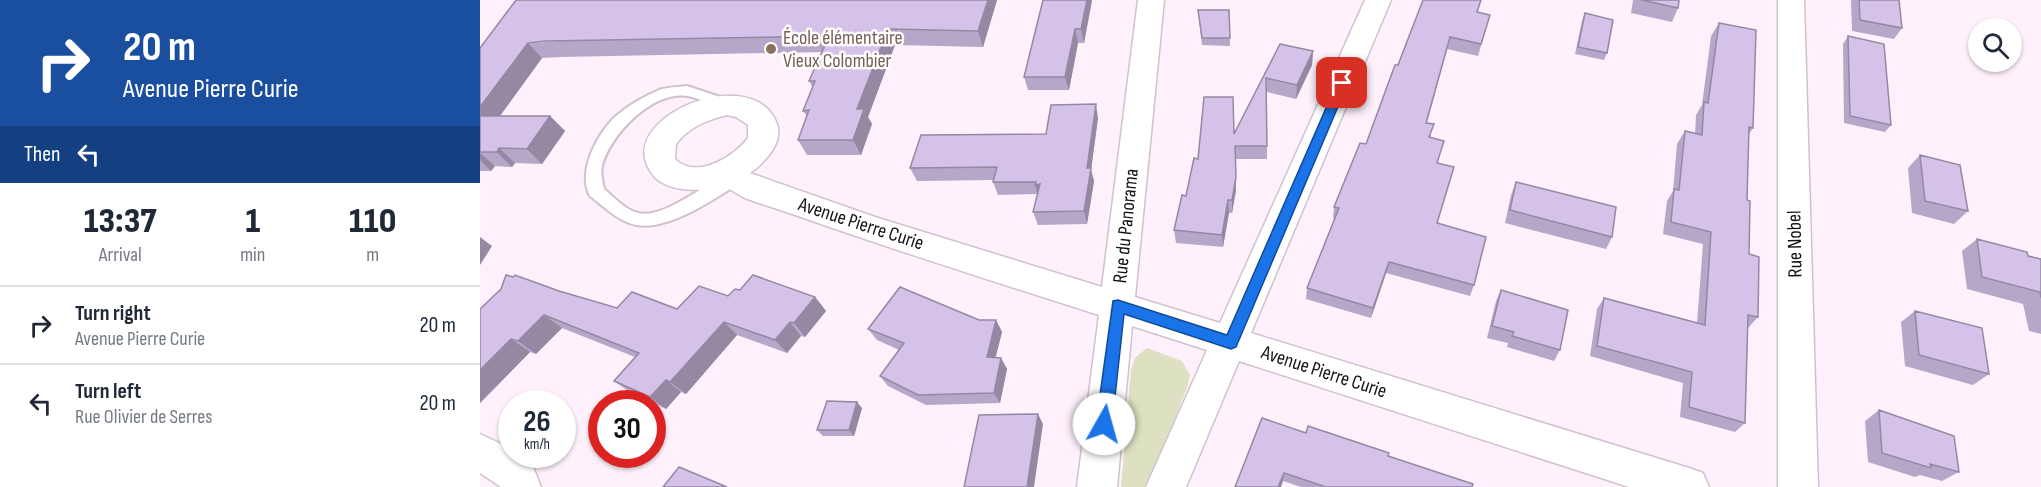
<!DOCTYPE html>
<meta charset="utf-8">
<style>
:root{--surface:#fff;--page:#f2f2f3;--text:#1f2937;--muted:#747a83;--line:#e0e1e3}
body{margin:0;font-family:"Sofia Sans Condensed",sans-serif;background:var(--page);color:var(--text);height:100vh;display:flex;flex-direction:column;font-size:22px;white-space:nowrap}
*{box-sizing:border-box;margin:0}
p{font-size:20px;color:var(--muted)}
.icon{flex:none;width:33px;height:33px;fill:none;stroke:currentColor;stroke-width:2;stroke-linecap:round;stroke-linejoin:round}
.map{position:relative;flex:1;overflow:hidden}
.drawer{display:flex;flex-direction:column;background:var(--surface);width:480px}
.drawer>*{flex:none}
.guide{background:#1a4fa0;color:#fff;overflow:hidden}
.buttons{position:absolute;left:1488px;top:18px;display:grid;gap:12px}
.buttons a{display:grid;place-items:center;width:54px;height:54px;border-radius:50%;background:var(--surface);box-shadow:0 2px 4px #0004;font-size:30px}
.speed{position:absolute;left:18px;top:390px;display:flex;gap:12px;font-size:30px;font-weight:700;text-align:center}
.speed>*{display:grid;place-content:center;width:78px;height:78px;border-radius:50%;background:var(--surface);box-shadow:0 2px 4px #0004;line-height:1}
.speed small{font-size:15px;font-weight:400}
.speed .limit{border:9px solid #d22;background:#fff;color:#111}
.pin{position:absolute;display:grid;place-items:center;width:51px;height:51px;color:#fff;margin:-26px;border-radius:12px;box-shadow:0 3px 9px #0006}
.me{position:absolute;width:66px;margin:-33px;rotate:7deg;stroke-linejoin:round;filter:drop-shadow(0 0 4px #0008)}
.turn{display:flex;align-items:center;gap:21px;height:126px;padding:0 24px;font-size:27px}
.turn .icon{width:78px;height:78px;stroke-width:2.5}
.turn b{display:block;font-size:42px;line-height:51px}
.then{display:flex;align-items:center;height:57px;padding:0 24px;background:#0003;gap:12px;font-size:22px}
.eta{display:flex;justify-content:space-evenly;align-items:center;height:102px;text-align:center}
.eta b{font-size:36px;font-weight:800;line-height:42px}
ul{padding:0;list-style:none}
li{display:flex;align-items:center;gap:18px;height:78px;padding:0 24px;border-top:2px solid var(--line)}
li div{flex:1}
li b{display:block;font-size:22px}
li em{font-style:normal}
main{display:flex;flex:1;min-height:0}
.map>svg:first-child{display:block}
</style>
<main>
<section class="drawer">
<div class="guide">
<div class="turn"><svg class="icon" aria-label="right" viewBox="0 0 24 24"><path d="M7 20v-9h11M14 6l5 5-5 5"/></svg><div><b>20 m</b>Avenue Pierre Curie</div></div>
<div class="then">Then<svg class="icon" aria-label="left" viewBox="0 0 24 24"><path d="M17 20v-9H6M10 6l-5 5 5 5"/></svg></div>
</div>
<div class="eta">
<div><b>13:37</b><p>Arrival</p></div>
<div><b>1</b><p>min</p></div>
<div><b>110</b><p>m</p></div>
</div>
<ul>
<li><svg class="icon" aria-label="right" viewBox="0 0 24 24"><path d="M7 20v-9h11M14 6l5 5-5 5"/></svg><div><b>Turn right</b><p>Avenue Pierre Curie</p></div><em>20 m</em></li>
<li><svg class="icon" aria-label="left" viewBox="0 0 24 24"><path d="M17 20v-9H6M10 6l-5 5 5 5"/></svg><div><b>Turn left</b><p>Rue Olivier de Serres</p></div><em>20 m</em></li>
</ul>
</section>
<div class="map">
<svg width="1561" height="487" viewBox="0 0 1561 487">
<rect width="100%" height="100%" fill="#fef1fc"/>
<path fill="#dee1c1" d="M 667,348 L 702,361 L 710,375 L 707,388 L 668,487 L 641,487 L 651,370 L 655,358 Z"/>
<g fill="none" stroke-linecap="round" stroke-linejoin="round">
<defs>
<path id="lane" d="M 207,86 L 252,101 L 254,105 L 247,110 C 234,106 220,98 207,96 C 172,91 130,135 122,166 C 120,173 123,182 124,189 C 134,197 145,210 158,213 C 189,221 239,168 260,175 L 262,179 L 260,183 C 232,200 182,236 149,223 C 134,217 123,206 110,196 C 97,172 117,134 135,117 C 147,106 165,96 179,90 C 188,87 198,87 207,86 Z"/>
<path id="street" d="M 658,0 L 684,0 L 655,297 L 740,323 L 885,0 L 911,0 L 771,333 L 1209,468 L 1223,473 L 1229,487 L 1149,487 L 759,361 L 706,487 L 666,487 L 727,350 L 652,326 L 637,487 L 597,487 L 619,315 C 519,283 420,252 321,217 C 303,211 284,205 265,198 C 258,195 249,187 241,186 C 237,185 231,188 228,189 C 212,191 193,190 179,181 C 174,177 171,173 168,167 C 141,114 275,62 297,124 C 304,143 284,163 270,173 L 395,217 L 622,287 ZM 247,115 L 256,117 L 268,125 L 268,138 C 254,157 216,180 195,159 L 196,144 C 209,127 227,120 247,115 Z
M 1298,0 L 1324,0 L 1338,487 L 1298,487 Z
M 0,434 L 32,449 L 32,454 L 42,454 L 50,459 L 61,487 L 21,487 L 0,473 Z"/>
</defs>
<use href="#lane" stroke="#d1c1cf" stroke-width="4"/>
<use href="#street" stroke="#d1c1cf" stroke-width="3"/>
<use href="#lane" fill="#fff" fill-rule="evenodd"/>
<use href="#street" fill="#fff" fill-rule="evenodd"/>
</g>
<path fill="#b6a7c8" d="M 517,0 L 503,47 L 415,45 L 388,117 L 392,124 L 381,155 L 327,155 L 318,140 L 327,116 L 323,111 L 333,88 L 329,81 L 342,52 L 80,57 L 62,58 L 20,116 L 70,116 L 85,131 L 62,164 L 35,163 L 32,167 L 15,166 L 11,171 L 0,171 L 0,48 Z
M 612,0 L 604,43 L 598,43 L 589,90 L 548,90 L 544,77 Z
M 1153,0 L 1199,0 L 1198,8 L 1192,22 L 1151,13 Z
M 1371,0 L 1419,0 L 1422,28 L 1414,39 L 1372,31 Z
M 718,10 L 749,10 L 750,46 L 722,45 Z
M 998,12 L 1010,15 L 998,56 L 967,49 L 947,123 L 958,163 L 957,223 L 994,285 L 990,296 L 906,273 L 891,318 L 826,299 L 827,288 L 855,219 L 853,218 L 854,207 L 886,144 L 918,65 Z
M 1105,13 L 1127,53 L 1124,60 L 1095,54 L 1102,21 Z
M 1239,23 L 1273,128 L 1269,134 L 1267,200 L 1269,254 L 1278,317 L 1268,328 L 1265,423 L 1255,432 L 1200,417 L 1203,383 L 1110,356 L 1117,309 L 1124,298 L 1217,323 L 1223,244 L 1183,234 L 1187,201 L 1193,191 L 1197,144 L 1205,131 L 1215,134 L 1216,115 L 1222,105 L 1231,36 Z
M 1368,36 L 1411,125 L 1405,132 L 1364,123 L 1363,44 Z
M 800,44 L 833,51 L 832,65 L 816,99 L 787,92 L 787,159 L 755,159 L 756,190 L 752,213 L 749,213 L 743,247 L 696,243 L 694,230 L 718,159 L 754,134 Z
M 618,118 L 611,170 L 614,181 L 607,224 L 558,225 L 553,212 L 558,194 L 518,195 L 513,182 L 514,180 L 437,181 L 430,168 L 566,134 Z
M 1440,155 L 1488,211 L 1474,224 L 1432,213 L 1428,168 Z
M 1036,182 L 1132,237 L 1126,249 L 1025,223 L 1031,195 Z
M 1497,239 L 1548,256 L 1561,259 L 1561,334 L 1549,331 L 1543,304 L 1487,289 L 1482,251 Z
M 260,290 L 335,297 L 346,311 L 325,337 L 321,336 L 307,353 L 257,335 L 206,394 L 201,392 L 186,409 L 151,393 L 134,381 L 155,357 L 82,328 L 56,354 L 50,352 L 0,403 L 0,309 L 79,291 L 137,308 L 197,309 L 248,296 Z
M 1021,290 L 1080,350 L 1074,361 L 1027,347 L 1028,343 L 1007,338 L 1016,301 Z
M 1435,311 L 1509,374 L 1493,385 L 1425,366 L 1421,322 Z
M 499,320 L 516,320 L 522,332 L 515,357 L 521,358 L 527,369 L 520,403 L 446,405 L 408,386 L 400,376 L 419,350 L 397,340 L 388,329 Z
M 382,408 L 374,436 L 343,436 L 337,430 Z
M 1399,410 L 1479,472 L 1462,481 L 1440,475 L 1435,477 L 1388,462 L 1385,421 Z
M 826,433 L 908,456 L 992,487 L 821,487 L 803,481 L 755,487 Z"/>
<path fill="#9488a3" d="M 508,0 L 517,0 L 503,47 L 498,31 Z
M 607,0 L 612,0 L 604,43 L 601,29 Z
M 408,29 L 415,45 L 388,117 L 392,124 L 381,155 L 373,140 L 377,109 Z
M 595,29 L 598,43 L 589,90 L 585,77 Z
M 970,37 L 967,49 L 943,135 L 946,123 Z
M 48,43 L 62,58 L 9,131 L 0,123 L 0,107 Z
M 833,51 L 832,65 L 816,99 L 817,85 Z
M 616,104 L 618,118 L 611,170 L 614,181 L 607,224 L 604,211 L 607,168 Z
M 70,116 L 85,131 L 62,164 L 47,149 Z
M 19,148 L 35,163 L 32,167 L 17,152 Z
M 0,153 L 15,166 L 11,171 L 0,160 Z
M 756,177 L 756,190 L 752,213 L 752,200 Z
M 560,184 L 559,198 L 555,185 Z
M 748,200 L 749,213 L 743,247 L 742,235 Z
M 0,237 L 12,246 L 0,265 Z
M 909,262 L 906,273 L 891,318 L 893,308 Z
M 335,297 L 346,311 L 325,337 L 314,323 Z
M 64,315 L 82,328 L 56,354 L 38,341 Z
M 516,320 L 522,332 L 513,368 L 507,357 Z
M 244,322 L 257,335 L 206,394 L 190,382 Z
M 310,322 L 321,336 L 307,353 L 295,340 Z
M 31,339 L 50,352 L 0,403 L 0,370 Z
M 521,358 L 527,369 L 520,403 L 514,393 Z
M 186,380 L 201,392 L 186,409 L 170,397 Z
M 377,402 L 382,408 L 374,436 L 369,430 Z
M 558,414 L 563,424 L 554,487 L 547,487 Z
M 804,473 L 803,481 L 801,487 L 798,487 Z"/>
<path fill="#d4c2e9" stroke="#9488a3" stroke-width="1.5" d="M 36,0 L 508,0 L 498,31 L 408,29 L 377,109 L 384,109 L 373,140 L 318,140 L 329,110 L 323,111 L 335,81 L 329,81 L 349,36 L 66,41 L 48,43 L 0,107 L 0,48 Z
M 563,0 L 607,0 L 601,29 L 595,29 L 585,77 L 544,77 Z
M 943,0 L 1001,0 L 997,12 L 1010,15 L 1001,44 L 970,37 L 946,123 L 954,124 L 949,137 L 964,141 L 957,163 L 974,167 L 957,223 L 1006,237 L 994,285 L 909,262 L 893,308 L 827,288 L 859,208 L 854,207 L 880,143 L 886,144 L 915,65 L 918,65 Z
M 1162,0 L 1199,0 L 1198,8 Z
M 1379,0 L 1419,0 L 1422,28 L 1380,20 Z
M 718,10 L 749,10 L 750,38 L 722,38 Z
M 1105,13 L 1133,20 L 1127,53 L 1098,47 Z
M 1239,23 L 1276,30 L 1273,128 L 1269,127 L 1267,200 L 1270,201 L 1269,254 L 1279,257 L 1278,317 L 1268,315 L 1265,423 L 1209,407 L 1212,372 L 1117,346 L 1124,298 L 1225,325 L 1231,232 L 1191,222 L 1194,189 L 1199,190 L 1205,131 L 1222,135 L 1224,102 L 1228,103 Z
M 1368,36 L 1404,44 L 1411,125 L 1370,116 Z
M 800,44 L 833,51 L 817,85 L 786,78 L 787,146 L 755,146 L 756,177 L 752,200 L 748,200 L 742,235 L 694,230 L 702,195 L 706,196 L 714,158 L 718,159 L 724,97 L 753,97 L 754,134 Z
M 616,104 L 607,168 L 611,168 L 604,211 L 553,212 L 560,184 L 555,185 L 556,182 L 513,182 L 517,167 L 430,168 L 441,135 L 566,134 L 571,105 Z
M 0,116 L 70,116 L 47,149 L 19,148 L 17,152 L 0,152 Z
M 1440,155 L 1480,165 L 1488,211 L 1445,201 Z
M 1036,182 L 1136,207 L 1132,237 L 1030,210 Z
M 1497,239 L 1547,252 L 1548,256 L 1561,259 L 1561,298 L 1560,292 L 1502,277 Z
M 26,275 L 33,277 L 35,275 L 79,291 L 137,308 L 152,292 L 197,309 L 219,286 L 248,296 L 255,289 L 260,290 L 273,275 L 335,297 L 314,323 L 310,322 L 295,340 L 244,322 L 190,382 L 186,380 L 170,397 L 134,381 L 159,353 L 64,315 L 38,341 L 31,339 L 0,370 L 0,309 L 21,289 Z
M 420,287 L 499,320 L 516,320 L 507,357 L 521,358 L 514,393 L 438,395 L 400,376 L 424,343 L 388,329 Z
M 1021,290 L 1088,310 L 1080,350 L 1032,336 L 1034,332 L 1012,326 Z
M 1435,311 L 1502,328 L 1509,374 L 1439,355 Z
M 347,401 L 377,402 L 369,430 L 337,430 Z
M 1399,410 L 1474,436 L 1479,472 L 1450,464 L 1451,468 L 1402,453 Z
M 558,414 L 547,487 L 484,487 L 499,415 Z
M 782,418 L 826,433 L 828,426 L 909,453 L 908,456 L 993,484 L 992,487 L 846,487 L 804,473 L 798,487 L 755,487 Z
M 199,467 L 247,487 L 183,487 Z"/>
<path fill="#1a73e8" stroke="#114b97" stroke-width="1.5" d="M 862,79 L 868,83 L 756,347 L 751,349 L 644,314 L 632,424 L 630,429 L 624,431 L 618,429 L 616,424 L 633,301 L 638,300 L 747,335 L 857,83 Z"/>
<circle fill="#8d6e63" stroke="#fff" stroke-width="2" cx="291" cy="49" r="6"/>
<g text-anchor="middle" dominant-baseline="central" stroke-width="5" stroke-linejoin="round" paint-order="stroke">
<g font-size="20" fill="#785e54" stroke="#fff" text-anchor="start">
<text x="303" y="38">École élémentaire<tspan x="303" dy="23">Vieux Colombier</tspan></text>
</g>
<g font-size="20" fill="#151015" stroke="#fff">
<text transform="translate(381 224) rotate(18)">Avenue Pierre Curie</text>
<text transform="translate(646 226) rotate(-84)">Rue du Panorama</text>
<text transform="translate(1315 244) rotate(-91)">Rue Nobel</text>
<text transform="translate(844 372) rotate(18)">Avenue Pierre Curie</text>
</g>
</g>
</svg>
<div class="buttons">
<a><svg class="icon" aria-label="search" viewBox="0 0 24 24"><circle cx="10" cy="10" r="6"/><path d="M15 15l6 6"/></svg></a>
</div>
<div class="speed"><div>26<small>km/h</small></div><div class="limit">30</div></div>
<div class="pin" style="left:862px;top:83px;background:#d93025"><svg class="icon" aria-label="arrive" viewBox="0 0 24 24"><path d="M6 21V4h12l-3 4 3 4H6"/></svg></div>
<svg class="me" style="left:624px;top:424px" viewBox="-20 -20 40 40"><circle r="19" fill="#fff"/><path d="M0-13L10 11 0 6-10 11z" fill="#1a73e8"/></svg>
</div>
</main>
